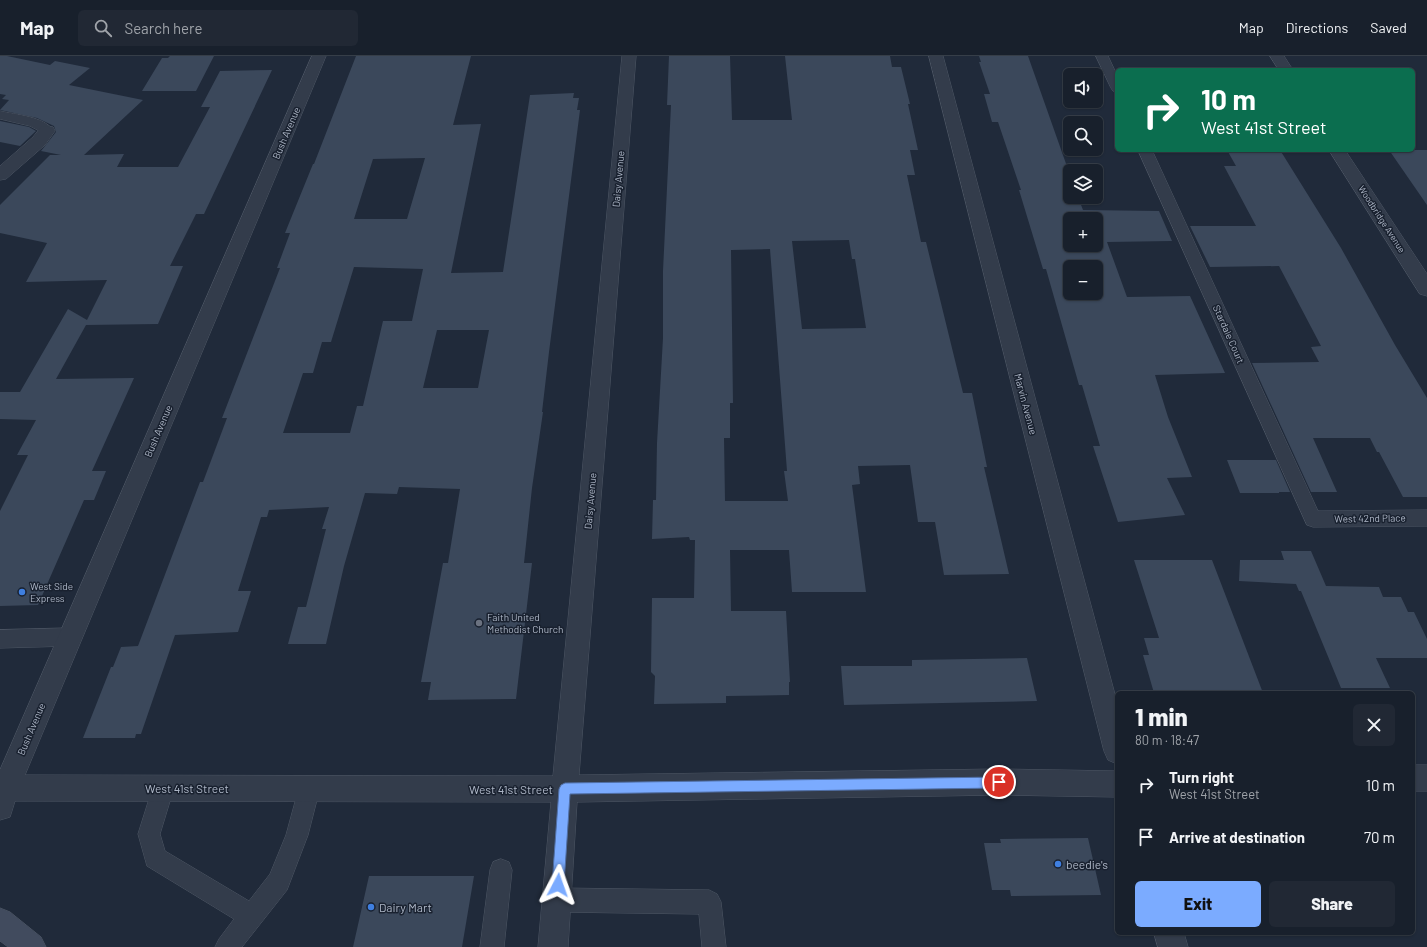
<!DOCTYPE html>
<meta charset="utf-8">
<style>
:root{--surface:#18202c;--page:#212834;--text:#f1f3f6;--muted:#9fa3a9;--line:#363e48;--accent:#7babff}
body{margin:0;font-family:Barlow,sans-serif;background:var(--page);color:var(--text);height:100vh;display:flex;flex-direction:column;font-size:15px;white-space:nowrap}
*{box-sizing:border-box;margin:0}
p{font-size:13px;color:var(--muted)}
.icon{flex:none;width:22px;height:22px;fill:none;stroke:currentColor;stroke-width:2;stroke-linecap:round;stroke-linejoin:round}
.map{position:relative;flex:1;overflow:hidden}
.panel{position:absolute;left:1115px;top:635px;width:300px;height:244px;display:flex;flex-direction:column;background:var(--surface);border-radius:6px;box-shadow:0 1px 3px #0004,0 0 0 1px var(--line)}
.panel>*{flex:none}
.hud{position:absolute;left:1115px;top:12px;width:300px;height:84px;border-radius:6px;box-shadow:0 1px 3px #0004,0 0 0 1px var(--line);background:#0b6e4f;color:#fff;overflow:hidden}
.tools{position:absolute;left:1063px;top:12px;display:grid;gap:8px}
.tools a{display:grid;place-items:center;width:40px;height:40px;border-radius:6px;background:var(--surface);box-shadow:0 1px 3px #0004,0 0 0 1px var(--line);font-size:20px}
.pin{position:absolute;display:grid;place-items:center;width:34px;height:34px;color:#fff;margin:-17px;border:2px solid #fff;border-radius:50%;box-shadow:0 1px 4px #0007}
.me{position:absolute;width:44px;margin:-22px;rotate:4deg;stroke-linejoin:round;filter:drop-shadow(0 0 3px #0008)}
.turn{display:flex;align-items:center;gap:14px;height:84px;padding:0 20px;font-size:18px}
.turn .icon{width:52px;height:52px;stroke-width:2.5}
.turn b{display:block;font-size:28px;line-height:34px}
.round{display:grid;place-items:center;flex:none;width:42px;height:42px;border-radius:6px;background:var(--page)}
.overview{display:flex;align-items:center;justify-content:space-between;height:68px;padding:0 20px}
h1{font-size:24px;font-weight:800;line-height:30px}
.button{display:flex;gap:8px;margin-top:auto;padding:8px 20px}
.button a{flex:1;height:46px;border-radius:6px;background:var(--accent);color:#111;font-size:16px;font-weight:800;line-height:46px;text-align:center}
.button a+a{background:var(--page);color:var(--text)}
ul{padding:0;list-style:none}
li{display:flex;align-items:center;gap:12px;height:52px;padding:0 20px}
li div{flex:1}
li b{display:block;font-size:15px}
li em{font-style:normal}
header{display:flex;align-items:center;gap:24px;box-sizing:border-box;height:56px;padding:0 20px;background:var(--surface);border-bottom:1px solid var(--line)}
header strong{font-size:19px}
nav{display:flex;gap:22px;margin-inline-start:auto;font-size:14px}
.search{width:280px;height:36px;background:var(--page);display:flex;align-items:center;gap:10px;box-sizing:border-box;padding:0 14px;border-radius:6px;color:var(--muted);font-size:15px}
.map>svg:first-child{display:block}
</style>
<header>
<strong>Map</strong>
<div class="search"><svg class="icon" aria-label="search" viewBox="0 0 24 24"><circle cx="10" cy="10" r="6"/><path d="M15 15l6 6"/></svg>Search here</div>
<nav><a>Map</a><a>Directions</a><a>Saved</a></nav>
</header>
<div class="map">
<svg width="1427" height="891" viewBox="0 0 1427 891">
<rect width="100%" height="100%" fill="#202a3a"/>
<path fill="#3b485b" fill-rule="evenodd" d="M 0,0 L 7,0 L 50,9 L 55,5 L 90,12 L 69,29 L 143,44 L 84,99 L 124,98 L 117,111 L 178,111 L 210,51 L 201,51 L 220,15 L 272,14 L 204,158 L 196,158 L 170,210 L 183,210 L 158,268 L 86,269 L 56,323 L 134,322 L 92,415 L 106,415 L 94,444 L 84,444 L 38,549 L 0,550 L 0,455 L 28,399 L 17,399 L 36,364 L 0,363 L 0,336 L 20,336 L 68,253 L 87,264 L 107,224 L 26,226 L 47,187 L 0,177 L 0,149 L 50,99 L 61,99 L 41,95 L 56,76 L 54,70 L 37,62 L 0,54 L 9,44 L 2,43 L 6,39 L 0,38 Z
M 170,0 L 214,0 L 196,35 L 142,35 L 162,2 L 168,2 Z
M 356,0 L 471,0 L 453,69 L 481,68 L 451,217 L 503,216 L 530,39 L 574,37 L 573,42 L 579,42 L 577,54 L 580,54 L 549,296 L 542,356 L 543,356 L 532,432 L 524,507 L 532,507 L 516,643 L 428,644 L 431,626 L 421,626 L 443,507 L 448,507 L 460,433 L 399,431 L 397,438 L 365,437 L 344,510 L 326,588 L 288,588 L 298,551 L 306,551 L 326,473 L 322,473 L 329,451 L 269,454 L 267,461 L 261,461 L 238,535 L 251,535 L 238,576 L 175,579 L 141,678 L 136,678 L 135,682 L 83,682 L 111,611 L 113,611 L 121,591 L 138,590 L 200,426 L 203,426 L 227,362 L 222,362 L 280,212 L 277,212 L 290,177 L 285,177 L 313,108 L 314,108 ZM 425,102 L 407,163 L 354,163 L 373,103 ZM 354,211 L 423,213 L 412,265 L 383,265 L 363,350 L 357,350 L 350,377 L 283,377 L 303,317 L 313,317 L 322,286 L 331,286 ZM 437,274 L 489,274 L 478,332 L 423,332 Z
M 669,0 L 730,0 L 732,64 L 792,64 L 785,0 L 890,0 L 892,11 L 901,11 L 910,48 L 908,48 L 918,94 L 910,94 L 915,119 L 907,119 L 921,186 L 926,186 L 963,337 L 972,337 L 987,411 L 984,411 L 1009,518 L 944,519 L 935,466 L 918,466 L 910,409 L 858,410 L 860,428 L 852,429 L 866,536 L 792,536 L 789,494 L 730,494 L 731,555 L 786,555 L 790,626 L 789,626 L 789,639 L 726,640 L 726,647 L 654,648 L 655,620 L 651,616 L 652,542 L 694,542 L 695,484 L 690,484 L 689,481 L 652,483 L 653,444 L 656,444 L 657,387 L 663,282 L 663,215 L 671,49 L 667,49 ZM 849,184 L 852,203 L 855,203 L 866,272 L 802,273 L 792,185 ZM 770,193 L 787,415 L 784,415 L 788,445 L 725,445 L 724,382 L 730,382 L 730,347 L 733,347 L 731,194 Z
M 979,0 L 1028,0 L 1070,119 L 1070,141 L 1078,141 L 1083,154 L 1159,155 L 1172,185 L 1107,186 L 1127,241 L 1190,240 L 1225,317 L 1155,319 L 1168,361 L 1192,421 L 1167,422 L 1185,459 L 1118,466 L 1093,390 L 1100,390 L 1082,329 L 1079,329 L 1046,213 L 1043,213 L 1019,134 L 1021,134 L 998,66 L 992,66 L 984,38 L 990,38 L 979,6 L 981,6 ZM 1070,163 L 1096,163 L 1096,189 L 1070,189 ZM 1070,211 L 1096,211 L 1096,237 L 1070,237 Z
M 0,65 L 29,71 L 36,75 L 20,90 L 0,86 Z
M 1227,94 L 1280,94 L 1341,192 L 1395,289 L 1427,342 L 1427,441 L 1403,441 L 1379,396 L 1377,396 L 1370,382 L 1313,382 L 1337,436 L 1311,436 L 1252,307 L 1319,306 L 1311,291 L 1321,290 L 1279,210 L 1210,211 L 1190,170 L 1256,170 L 1224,110 L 1236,110 Z
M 1389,94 L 1427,94 L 1427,149 Z
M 1227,404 L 1276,404 L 1290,436 L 1279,436 L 1279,437 L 1240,437 Z
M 1281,495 L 1311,495 L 1326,530 L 1379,531 L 1383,541 L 1401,541 L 1408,556 L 1414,556 L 1427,583 L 1427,602 L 1376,602 L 1390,632 L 1341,632 L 1301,535 L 1299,535 L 1296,528 L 1239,525 L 1240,504 L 1284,504 Z
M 1134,504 L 1212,504 L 1263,637 L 1154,637 L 1143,599 L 1149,599 L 1144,582 L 1159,582 Z
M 1027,602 L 1037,645 L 844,649 L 841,610 L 912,610 L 912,604 Z
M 1088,782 L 1101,839 L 1011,840 L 1010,834 L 992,834 L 984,787 L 1001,787 L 1000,783 Z
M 369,820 L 474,820 L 462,891 L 353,891 Z"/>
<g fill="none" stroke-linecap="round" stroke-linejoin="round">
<defs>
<path id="lane" d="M 1096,0 L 1108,0 L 1117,19 L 1117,36 L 1113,35 L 1111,32 Z
M 0,55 C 16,59 44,60 54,75 L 52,78 L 47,79 L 30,70 L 0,63 Z
M 1138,94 L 1152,94 L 1318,455 L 1427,454 L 1427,470 L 1313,471 L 1307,469 Z
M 70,572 L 77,574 L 80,581 L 77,588 L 70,590 L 0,592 L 0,574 Z
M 163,721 L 171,724 L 174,732 L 160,778 L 165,795 L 249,845 L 270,818 L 286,779 L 301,724 L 309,721 L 317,724 L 320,732 L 308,779 L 287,834 L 242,891 L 215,891 L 219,883 L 234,863 L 147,810 L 138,778 L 155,724 Z
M 501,803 L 509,806 L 512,814 L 504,891 L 480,891 L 490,814 L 493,806 Z
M 557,832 L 709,834 L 717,838 L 721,846 L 726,891 L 702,891 L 699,858 L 557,856 L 549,852 L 545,844 L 549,836 Z"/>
<path id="street" d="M 312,0 L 326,0 L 25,719 L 553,720 L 622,0 L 636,0 L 579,719 L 999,713 L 1117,715 L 1117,741 L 999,739 L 577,746 L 568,891 L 538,891 L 551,746 L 15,745 L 10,761 L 0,764 L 0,714 Z
M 929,0 L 943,0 L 1117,646 L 1117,708 L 1108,704 L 1104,695 Z
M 1270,0 L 1284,0 L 1293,14 L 1279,14 Z
M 47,70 L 53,71 L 55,75 L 45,89 L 6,123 L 0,124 L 0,110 L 33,81 L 41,71 Z
M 1329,94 L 1345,94 L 1427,218 L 1427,240 L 1420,238 Z
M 1413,709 L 1427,709 L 1427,735 L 1413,735 Z
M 1154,877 L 1184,877 L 1188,891 L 1158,891 Z"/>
<path id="secondary" d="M 0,852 L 10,856 L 41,881 L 46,891 L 8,891 L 0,885 Z"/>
</defs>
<use href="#lane" stroke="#4e5765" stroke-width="1"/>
<use href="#street" stroke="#4e5765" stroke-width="1"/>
<use href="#secondary" stroke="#4e5765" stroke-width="1"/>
<use href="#lane" fill="#333c4b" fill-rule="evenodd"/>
<use href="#street" fill="#333c4b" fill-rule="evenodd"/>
<use href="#secondary" fill="#414b5e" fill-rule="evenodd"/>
</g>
<path fill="#7babff" stroke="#506fa6" d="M 999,721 L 1003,722 L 1005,726 L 1003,730 L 999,732 L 570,738 L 564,829 L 562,833 L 558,835 L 554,833 L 552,829 L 559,733 L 561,729 L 565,727 Z"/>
<g fill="#3f7fe0" stroke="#19212f" stroke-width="1.5">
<circle cx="22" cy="536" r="4"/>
<circle cx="1058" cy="808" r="4"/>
<circle cx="371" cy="851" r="4"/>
</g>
<circle fill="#6b7280" stroke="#19212f" stroke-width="1.5" cx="479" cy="567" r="4"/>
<g text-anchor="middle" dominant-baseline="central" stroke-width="3" stroke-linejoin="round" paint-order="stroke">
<g font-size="9" fill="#aeb7c7" stroke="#19212f">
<text transform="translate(1382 163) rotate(57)">Woodbridge Avenue</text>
</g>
<g font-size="10" fill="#aeb7c7" stroke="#19212f">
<text transform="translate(286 77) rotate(-67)">Bush Avenue</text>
<text transform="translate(618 123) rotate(-85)">Daisy Avenue</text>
<text transform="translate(1229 278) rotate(66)">Stardale Court</text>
<text transform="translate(1026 348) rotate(75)">Marvin Avenue</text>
<text transform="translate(158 375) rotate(-67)">Bush Avenue</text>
<text transform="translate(590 445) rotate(-85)">Daisy Avenue</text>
<text transform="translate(1370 462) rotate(-1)">West 42nd Place</text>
<text transform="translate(31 673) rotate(-67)">Bush Avenue</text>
</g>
<g font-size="10" fill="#aeb7c7" stroke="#19212f" text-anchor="start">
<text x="30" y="530">West Side<tspan x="30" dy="12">Express</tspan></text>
<text x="487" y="561">Faith United<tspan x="487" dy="12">Methodist Church</tspan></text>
</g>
<g font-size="12" fill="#aeb7c7" stroke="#19212f">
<text x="187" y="732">West 41st Street</text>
<text x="511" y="733">West 41st Street</text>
</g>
<g font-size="12" fill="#aeb7c7" stroke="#19212f" text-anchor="start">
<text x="1066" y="808">beedie's</text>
<text x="379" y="851">Dairy Mart</text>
</g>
</g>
</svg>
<div class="tools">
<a><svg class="icon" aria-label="sound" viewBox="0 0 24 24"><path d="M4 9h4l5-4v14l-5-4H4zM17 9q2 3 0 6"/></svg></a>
<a><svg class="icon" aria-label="search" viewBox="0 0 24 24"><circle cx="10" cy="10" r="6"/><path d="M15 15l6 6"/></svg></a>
<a><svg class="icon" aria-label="layers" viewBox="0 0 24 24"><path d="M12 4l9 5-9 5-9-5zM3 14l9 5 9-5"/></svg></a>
<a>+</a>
<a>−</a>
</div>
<div class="pin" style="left:999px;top:726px;background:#d93025"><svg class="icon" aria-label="arrive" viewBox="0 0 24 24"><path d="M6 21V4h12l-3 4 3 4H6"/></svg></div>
<svg class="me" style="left:558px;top:829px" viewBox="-20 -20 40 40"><path d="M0-17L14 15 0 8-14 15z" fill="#7babff" stroke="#fff" stroke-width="4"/></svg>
<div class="hud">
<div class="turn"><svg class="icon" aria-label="right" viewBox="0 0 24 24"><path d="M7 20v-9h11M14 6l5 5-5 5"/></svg><div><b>10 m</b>West 41st Street</div></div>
</div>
<section class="panel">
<div class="overview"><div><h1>1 min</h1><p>80 m · 18:47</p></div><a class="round"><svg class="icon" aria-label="close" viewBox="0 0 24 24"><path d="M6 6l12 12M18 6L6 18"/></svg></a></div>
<ul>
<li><svg class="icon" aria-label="right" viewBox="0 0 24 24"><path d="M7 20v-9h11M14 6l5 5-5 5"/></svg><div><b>Turn right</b><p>West 41st Street</p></div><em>10 m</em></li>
<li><svg class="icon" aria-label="arrive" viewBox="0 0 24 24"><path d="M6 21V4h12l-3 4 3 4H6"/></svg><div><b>Arrive at destination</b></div><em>70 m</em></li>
</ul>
<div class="button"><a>Exit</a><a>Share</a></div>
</section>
</div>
